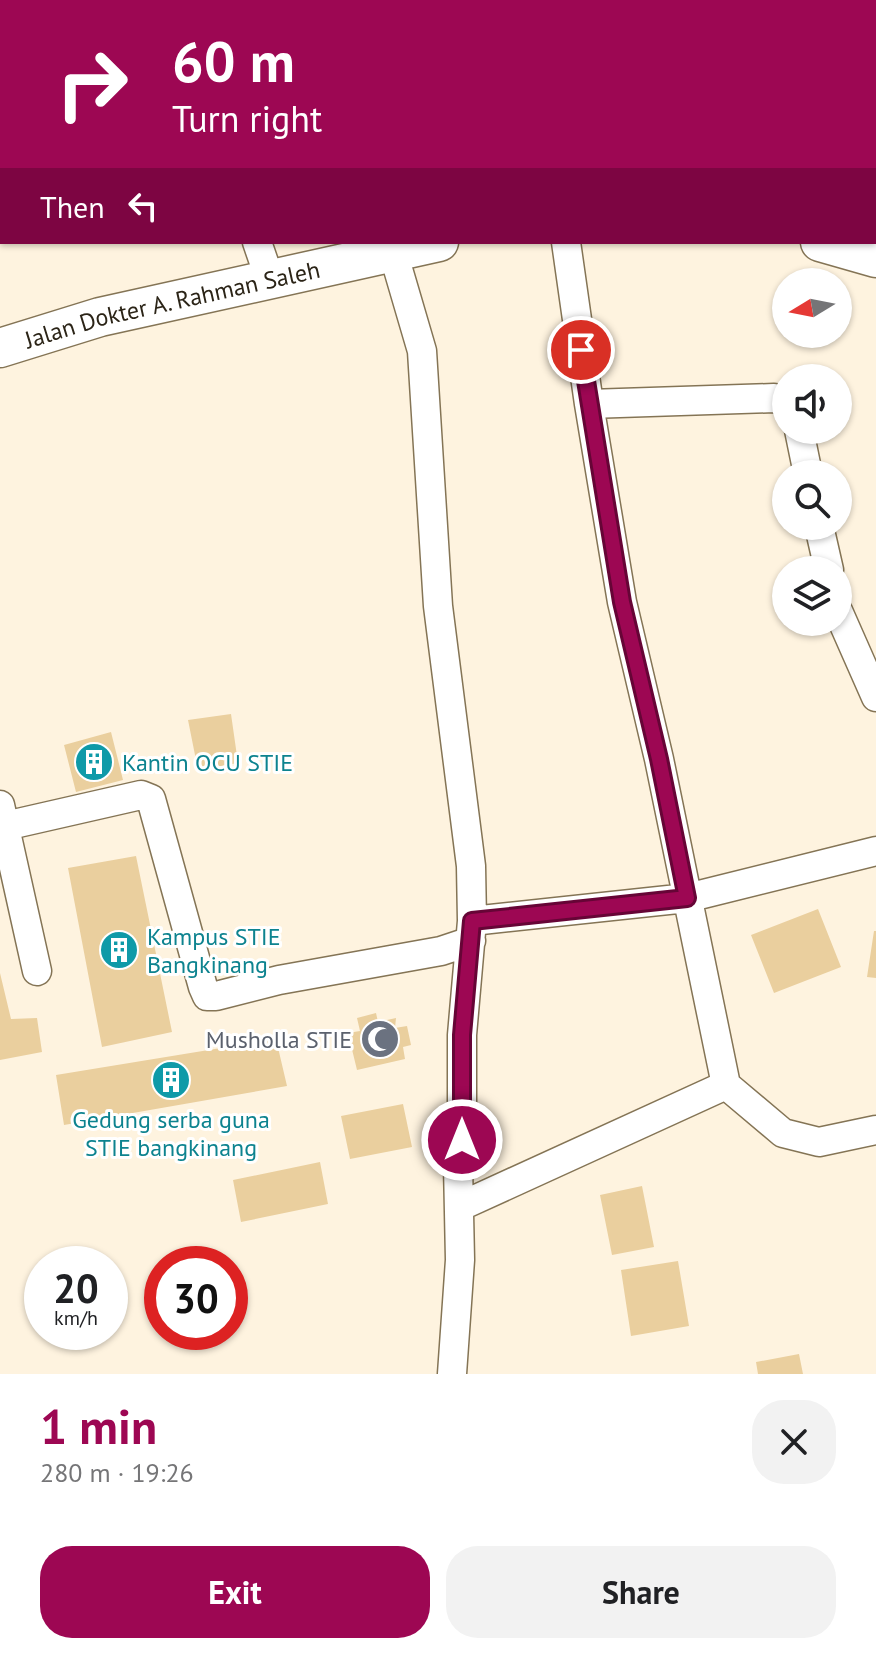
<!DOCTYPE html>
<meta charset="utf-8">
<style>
:root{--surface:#fff;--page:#f2f2f2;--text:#202124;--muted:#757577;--accent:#9d0753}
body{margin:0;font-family:"PT Sans",sans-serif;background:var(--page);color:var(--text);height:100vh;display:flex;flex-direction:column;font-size:30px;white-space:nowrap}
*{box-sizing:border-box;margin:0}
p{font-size:26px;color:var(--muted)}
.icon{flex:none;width:44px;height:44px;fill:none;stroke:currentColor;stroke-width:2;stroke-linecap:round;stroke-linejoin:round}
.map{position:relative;height:1374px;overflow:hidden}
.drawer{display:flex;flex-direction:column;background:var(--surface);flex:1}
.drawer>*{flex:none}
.banner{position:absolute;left:0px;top:0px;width:876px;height:244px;box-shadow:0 2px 6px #0004;background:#9d0753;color:#fff;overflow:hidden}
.needle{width:52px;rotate:260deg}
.buttons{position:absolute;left:772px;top:268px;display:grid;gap:16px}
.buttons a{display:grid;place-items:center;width:80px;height:80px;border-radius:50%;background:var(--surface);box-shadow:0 2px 6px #0004;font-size:40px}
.speed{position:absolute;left:24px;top:1246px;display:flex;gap:16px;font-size:40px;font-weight:700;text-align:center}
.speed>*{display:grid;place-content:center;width:104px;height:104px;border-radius:50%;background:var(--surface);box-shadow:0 2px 6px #0004;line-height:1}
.speed small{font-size:20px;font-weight:400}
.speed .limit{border:12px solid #d22;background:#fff;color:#111}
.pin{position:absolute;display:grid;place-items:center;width:68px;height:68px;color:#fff;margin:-34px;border:4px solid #fff;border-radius:50%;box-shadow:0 2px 8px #0007}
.me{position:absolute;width:88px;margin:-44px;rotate:0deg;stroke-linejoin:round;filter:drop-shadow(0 0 6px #0008)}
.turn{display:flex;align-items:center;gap:28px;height:168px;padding:0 40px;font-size:36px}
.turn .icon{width:104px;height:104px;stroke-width:2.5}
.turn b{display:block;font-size:56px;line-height:68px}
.then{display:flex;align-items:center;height:76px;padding:0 40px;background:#0003;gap:16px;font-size:30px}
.round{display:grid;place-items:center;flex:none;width:84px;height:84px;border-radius:32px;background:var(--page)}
.summary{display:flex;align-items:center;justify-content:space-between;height:136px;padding:0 40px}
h1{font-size:48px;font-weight:700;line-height:60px;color:var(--accent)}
.primary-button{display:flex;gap:16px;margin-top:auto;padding:16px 40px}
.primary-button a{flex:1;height:92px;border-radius:32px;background:var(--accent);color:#fff;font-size:32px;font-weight:700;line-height:92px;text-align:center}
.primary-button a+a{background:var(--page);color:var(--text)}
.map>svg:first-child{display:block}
</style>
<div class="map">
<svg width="876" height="1374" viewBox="0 0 876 1374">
<rect width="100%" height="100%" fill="#fef3df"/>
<path fill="#eacf9e" d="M 231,714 L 238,763 L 198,770 L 188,720 Z
M 111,732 L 123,780 L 76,792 L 64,745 Z
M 136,856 L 172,1032 L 102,1047 L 68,868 Z
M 818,909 L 841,967 L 774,993 L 751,935 Z
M 874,931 L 876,931 L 876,978 L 867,977 Z
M 0,973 L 11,1019 L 37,1018 L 42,1052 L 0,1060 Z
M 376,1013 L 378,1022 L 396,1018 L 395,1028 L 407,1026 L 411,1045 L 403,1047 L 405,1059 L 357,1070 L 348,1033 L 360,1031 L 357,1018 Z
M 276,1039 L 287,1086 L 64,1125 L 56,1075 Z
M 403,1104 L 412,1147 L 350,1159 L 341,1116 Z
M 320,1162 L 328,1204 L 241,1222 L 233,1180 Z
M 642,1186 L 654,1247 L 612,1255 L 600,1195 Z
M 678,1261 L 689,1326 L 631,1336 L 621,1270 Z
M 799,1354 L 803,1374 L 758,1374 L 756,1362 Z"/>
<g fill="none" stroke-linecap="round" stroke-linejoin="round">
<defs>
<path id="street" d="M 170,0 L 171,2
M 489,0 L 490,2
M 257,242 L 270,280
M 566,242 L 589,404 L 622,602 L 659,759 L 726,1085
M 393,252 L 422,351 L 438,606 L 471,866 L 472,921 L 462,1035 L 462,1140 L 458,1165 L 460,1260 L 452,1374
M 589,404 L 774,398 L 786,400
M 799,430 L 808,474
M 819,526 L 829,570
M 838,611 L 876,697
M 0,805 L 37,971
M 5,826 L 141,795 L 151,799 L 203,987 L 207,996 L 216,996 L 279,980 L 441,951 L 471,941
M 472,921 L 687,898 L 876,851
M 461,1206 L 726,1085 L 783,1133 L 819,1142 L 876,1130"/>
<g id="secondary">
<path d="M 820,242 L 876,258"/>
<path id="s1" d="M 0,348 L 100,317 L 439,242"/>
</g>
</defs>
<use href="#street" stroke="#847455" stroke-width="31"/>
<use href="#secondary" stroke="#847455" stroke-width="41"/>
<use href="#street" stroke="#fff" stroke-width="28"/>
<use href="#secondary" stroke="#fff" stroke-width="38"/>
</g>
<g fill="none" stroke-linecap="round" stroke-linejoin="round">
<defs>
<path id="route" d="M 462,1140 L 462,1035 L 472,921 L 687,898 L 659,759 L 622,602 L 581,350"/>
</defs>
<use href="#route" stroke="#660536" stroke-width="20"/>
<use href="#route" stroke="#9d0753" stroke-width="14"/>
</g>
<defs>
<symbol id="building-disc" viewBox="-11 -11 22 22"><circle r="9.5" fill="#0f9aa8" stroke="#fff"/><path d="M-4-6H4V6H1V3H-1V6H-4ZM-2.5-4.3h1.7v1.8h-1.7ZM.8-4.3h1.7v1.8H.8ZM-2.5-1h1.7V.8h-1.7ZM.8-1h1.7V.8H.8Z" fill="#fff"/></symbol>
<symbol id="mosque-disc" viewBox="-11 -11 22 22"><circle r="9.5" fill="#6b7280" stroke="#fff"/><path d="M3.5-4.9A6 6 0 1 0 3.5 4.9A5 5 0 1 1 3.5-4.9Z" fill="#fff"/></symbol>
</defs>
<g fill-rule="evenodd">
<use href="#building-disc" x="72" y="740" width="44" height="44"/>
<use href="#building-disc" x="97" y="928" width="44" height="44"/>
<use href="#mosque-disc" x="358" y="1017" width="44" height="44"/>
<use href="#building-disc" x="149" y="1058" width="44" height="44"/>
</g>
<g text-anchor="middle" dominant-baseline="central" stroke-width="6" stroke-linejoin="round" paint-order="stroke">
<g font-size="24" fill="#2b2417" stroke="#fff">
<text stroke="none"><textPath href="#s1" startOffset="178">Jalan Dokter A. Rahman Saleh</textPath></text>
</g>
<g font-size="24" fill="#0d838f" stroke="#fff" text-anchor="start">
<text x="122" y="762">Kantin OCU STIE</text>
<text x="147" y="936">Kampus STIE<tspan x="147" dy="28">Bangkinang</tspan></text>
<text x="171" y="1119" text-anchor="middle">Gedung serba guna<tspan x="171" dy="28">STIE bangkinang</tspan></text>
</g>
<g font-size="24" fill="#5b616d" stroke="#fff" text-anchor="end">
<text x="352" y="1039">Musholla STIE</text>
</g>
</g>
</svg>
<div class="buttons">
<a><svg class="needle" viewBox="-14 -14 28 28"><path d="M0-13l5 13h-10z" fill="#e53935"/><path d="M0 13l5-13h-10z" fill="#757577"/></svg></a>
<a><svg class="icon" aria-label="sound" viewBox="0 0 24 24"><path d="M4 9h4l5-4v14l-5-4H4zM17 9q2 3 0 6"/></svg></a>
<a><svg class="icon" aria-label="search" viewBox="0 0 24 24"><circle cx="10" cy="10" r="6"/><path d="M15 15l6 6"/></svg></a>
<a><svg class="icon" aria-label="layers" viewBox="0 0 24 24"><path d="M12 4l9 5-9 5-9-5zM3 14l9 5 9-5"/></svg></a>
</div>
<div class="speed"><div>20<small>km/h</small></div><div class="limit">30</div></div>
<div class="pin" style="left:581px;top:350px;background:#d93025"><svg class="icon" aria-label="arrive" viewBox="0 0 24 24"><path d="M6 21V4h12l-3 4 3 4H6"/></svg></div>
<svg class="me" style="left:462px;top:1140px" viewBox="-20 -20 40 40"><circle r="17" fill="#9d0753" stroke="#fff" stroke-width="3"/><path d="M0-11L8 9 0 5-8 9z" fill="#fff"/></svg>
<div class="banner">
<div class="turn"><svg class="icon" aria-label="right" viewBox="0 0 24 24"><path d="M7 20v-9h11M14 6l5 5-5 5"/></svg><div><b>60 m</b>Turn right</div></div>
<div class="then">Then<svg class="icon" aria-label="left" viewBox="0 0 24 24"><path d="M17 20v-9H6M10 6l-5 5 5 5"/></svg></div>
</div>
</div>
<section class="drawer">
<div class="summary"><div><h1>1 min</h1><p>280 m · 19:26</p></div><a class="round"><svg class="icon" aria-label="close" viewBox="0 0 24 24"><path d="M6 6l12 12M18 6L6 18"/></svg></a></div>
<div class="primary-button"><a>Exit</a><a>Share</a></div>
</section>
